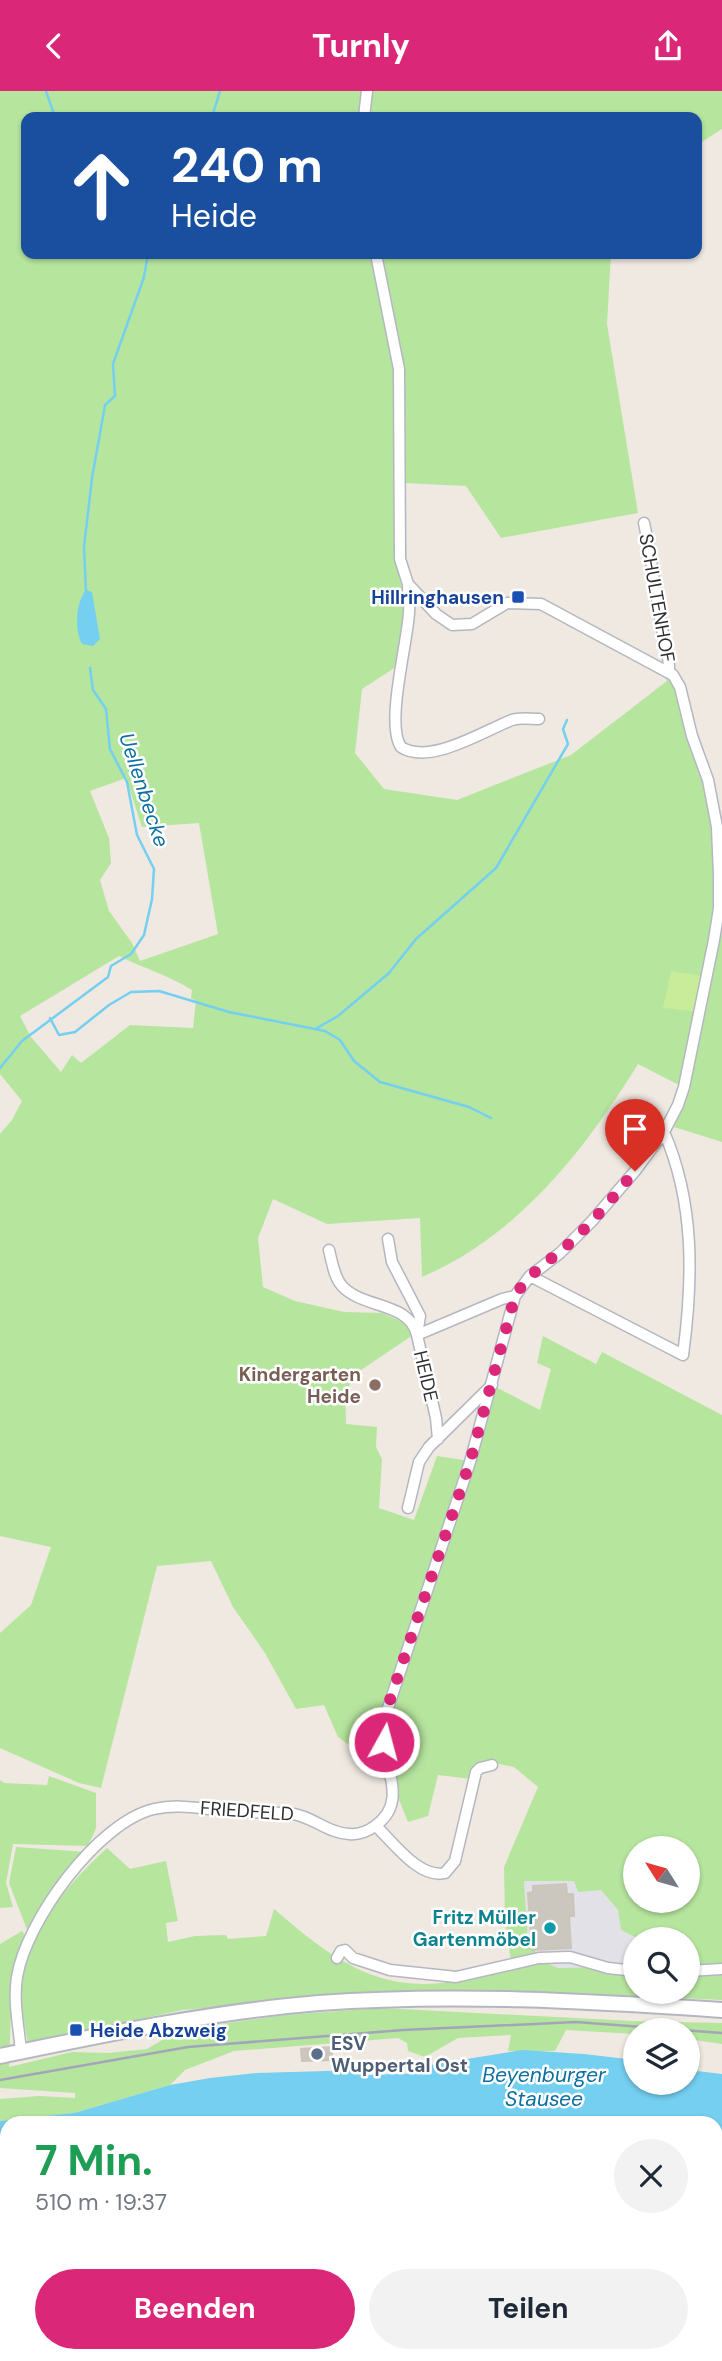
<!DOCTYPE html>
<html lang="de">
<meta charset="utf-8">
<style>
:root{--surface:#fff;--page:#f2f2f3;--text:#1f2937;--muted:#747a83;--accent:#db2777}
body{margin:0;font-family:"DM Sans",sans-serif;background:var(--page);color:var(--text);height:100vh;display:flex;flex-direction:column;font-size:26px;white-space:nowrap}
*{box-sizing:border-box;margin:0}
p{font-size:23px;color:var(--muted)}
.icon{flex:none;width:38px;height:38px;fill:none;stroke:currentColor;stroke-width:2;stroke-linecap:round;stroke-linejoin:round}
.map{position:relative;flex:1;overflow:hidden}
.side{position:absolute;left:0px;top:2025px;width:723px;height:247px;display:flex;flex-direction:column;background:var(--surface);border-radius:21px 21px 0 0;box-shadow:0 2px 5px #0004}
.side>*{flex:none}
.guide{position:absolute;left:21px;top:21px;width:681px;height:147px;border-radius:14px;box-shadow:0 2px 5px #0004;background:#1a4fa0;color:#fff;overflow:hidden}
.needle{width:46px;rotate:307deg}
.fabs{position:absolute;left:623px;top:1745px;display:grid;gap:14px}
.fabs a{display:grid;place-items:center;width:77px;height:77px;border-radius:50%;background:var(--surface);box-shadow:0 2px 5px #0004;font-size:35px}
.pin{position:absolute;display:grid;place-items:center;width:60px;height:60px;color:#fff;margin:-72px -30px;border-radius:50% 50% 50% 0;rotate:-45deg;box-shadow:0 0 7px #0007}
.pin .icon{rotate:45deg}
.me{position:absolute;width:77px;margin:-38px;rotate:7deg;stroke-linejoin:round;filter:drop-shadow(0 0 5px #0008)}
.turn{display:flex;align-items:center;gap:24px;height:147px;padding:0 35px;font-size:32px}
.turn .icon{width:91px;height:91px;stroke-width:2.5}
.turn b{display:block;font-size:49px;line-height:60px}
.round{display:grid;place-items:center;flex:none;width:74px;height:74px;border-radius:37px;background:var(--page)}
.summary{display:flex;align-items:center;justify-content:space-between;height:119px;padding:0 35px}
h1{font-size:42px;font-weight:700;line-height:52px;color:#1e9e55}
.cta{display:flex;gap:14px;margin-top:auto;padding:14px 35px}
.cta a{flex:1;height:80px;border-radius:42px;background:var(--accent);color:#fff;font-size:28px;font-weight:700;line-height:80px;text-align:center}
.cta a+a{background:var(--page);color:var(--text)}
header{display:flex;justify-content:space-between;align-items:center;height:91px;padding:0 35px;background:var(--accent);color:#fff;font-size:32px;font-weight:700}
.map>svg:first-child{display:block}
</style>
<header><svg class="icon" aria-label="back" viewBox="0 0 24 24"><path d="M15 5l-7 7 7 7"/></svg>Turnly<svg class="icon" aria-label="share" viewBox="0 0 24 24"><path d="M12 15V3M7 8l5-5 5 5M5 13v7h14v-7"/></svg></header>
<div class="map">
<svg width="722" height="2270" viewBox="0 0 722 2270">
<rect width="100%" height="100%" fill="#efe9e1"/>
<path fill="#e3e1e8" d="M 524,1790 L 574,1790 L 578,1801 L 601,1799 L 618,1819 L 621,1839 L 639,1848 L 635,1848 L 635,1885 L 599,1876 L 558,1877 L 544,1871 L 528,1852 Z"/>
<path fill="#b6e59e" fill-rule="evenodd" d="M 0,0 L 364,0 L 360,26 L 26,26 L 26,163 L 374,163 L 396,280 L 396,471 L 407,520 L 396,576 L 362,598 L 355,662 L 384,698 L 457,709 L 571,664 L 667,590 L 663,582 L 670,585 L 677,597 C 687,629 699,661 706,694 C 720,758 716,822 702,885 L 663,916 L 694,920 L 679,994 L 638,973 C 584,1060 519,1144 422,1186 L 420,1127 L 327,1133 L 273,1108 L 258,1147 L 263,1196 L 295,1210 L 344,1221 L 382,1222 L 405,1232 L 413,1244 L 361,1279 L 345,1300 L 346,1333 L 377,1336 L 376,1356 L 382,1368 L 379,1417 L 414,1429 L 437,1365 L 470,1370 L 492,1294 L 540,1319 L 551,1278 L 537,1272 L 543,1245 L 596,1273 L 602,1261 L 722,1324 L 722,1909 L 497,1899 L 355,1903 L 182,1919 L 28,1952 C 24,1931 19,1909 22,1887 C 30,1836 70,1791 107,1757 L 130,1778 L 166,1770 L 178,1830 L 166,1832 L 168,1851 L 195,1845 L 226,1844 L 228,1848 L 266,1845 L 274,1818 C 330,1866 380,1906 459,1889 C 476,1885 494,1877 511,1871 L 505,1827 L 504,1776 L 538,1696 L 514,1676 L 490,1671 L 471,1688 L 438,1684 L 428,1725 L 408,1731 L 400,1711 L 371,1670 L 338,1646 L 324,1614 L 296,1618 L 265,1562 L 233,1516 L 211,1470 L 157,1475 L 101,1697 L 79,1692 L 0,1657 L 0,1542 L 31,1514 L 51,1456 L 0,1445 L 0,1043 L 12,1029 L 22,1010 L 0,983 ZM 126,687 L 142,736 L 199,732 L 218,843 L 140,870 L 132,852 L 109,820 L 100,789 L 111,772 L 109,747 L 90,700 ZM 119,865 C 143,877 170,885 192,899 L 191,907 L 196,910 L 193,937 L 130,934 L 81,972 L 72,964 L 61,981 L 31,946 L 20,925 ZM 635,1757 L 688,1757 L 688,1810 L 635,1810 ZM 524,1790 L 574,1790 L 578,1801 L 601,1799 L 618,1819 L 621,1839 L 639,1848 L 688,1848 L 688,1900 L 635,1900 L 635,1885 L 599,1876 L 558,1877 L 544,1871 L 528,1852 Z
M 370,0 L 722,0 L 722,38 L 697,54 L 696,26 L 367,26 Z
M 379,163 L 611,163 L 607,233 L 638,422 L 501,447 L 466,395 L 404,392 L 404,329 Z
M 722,826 L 722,1051 L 674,1036 C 687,1011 687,989 693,963 C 702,917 712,871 722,826 Z
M 49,1685 L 96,1702 L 96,1737 L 88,1755 L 13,1753 L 6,1792 L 13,1816 L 0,1817 L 0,1689 L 4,1692 L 47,1694 Z
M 16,1756 L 86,1761 L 28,1841 L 9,1792 Z
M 22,1840 L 25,1844 L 12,1886 L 9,1976 L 72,1961 L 108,1962 L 147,1958 L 179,1939 L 285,1924 L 381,1917 L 633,1930 L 722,1932 L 722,1953 L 688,1948 L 688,1939 L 635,1939 L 635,1943 L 566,1939 L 555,1960 L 508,1960 L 511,1944 L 458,1947 L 425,1966 L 408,1960 L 407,1952 L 398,1947 L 234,1960 L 185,1979 L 170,1994 L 74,2022 L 0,2030 L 0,2008 L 39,2005 L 75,2007 L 75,2002 L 0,1997 L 0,1853 Z
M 722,2082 L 722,2270 L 449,2270 L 454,2264 L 716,2264 L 716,2213 L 721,2214 L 716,2208 L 716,2139 L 721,2137 L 720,2119 L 716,2125 L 716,2088 Z
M 390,2264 L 392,2270 L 101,2270 L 100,2265 Z"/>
<path fill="#c9ec9a" d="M 671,880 L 702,885 L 694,920 L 663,917 Z"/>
<path fill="#75cff0" d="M 86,499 L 92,501 L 100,548 L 93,555 L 82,553 C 74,539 76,511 86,499 Z
M 522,1959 L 584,1963 L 635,1969 L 635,1992 L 688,1992 L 688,1979 L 722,1983 L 722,2082 L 716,2087 L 716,2032 L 7,2032 L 7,2173 L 0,2174 L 0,2030 L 74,2022 L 170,1994 L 210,1987 L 256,1982 L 363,1979 L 369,1984 L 425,1982 L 430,1974 Z"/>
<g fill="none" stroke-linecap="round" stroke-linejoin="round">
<path stroke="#75cff0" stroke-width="2.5" d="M 46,0 L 55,26
M 212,26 L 220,0
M 86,501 L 84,456 L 92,387 L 105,314 L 115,305 L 113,273 L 144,186 L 148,163
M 50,927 L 59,944 L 75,941 L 109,914 L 131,901 L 159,900 L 229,921 L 325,940 L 340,949 L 354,970 L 380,991 L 469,1016 L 491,1027
M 317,937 L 338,925 L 389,882 L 416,848 L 496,777 L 568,653 L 563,638 L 567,629
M 0,977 L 22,950 L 108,886 L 111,875 L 131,863 L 144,844 L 152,808 L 154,778 L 137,744 L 127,691 L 110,658 L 106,618 L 93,599 L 90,577
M 311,2270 L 312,2264"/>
</g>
<path fill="#cbc7bf" stroke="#cbc5ba" stroke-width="2" d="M 566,1793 L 567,1803 L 573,1803 L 574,1825 L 569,1825 L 571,1857 L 532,1859 L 528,1802 L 533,1801 L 533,1795 Z
M 332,1956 L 332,1969 L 302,1970 L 301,1958 Z"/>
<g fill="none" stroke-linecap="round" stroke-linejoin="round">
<defs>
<path id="minor" d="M 364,26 L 367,0
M 644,432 C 652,469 656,506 663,543 C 665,557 670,567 669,581
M 408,494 C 408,503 410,512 409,521 C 408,550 385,633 401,656 C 430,675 485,639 512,629 C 520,626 531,628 539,628
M 388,1148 L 392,1171 L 420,1225 L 417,1244
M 329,1159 C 332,1171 334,1186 342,1195 C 363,1218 410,1211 417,1244
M 530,1185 L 683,1264 C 693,1189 695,1112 664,1041
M 438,1348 L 436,1327 L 417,1244 L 502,1208 L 515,1205
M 408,1417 L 419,1371 L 429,1356 L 492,1294
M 376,1735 C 393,1751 419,1788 445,1782 L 455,1770 L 476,1681 L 480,1677 L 492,1674
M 337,1867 L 341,1860 L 345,1859 L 353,1867 L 390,1879 L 456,1886 L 539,1867 L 570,1866 L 608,1877 L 635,1880
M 688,1880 L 722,1878
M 21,1961 C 19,1936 13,1911 17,1886 C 26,1830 98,1731 154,1718 C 176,1713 197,1717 219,1719 C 242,1721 265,1722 288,1722 C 311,1724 327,1742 349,1743 C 358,1744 368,1740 375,1735 C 405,1714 389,1684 384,1655 C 383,1645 385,1634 386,1623 L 470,1371 L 515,1205 L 530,1185 L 560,1162 L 592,1130 L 635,1080 L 664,1041 L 678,1014 L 684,996 L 714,849 L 719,817 L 719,784 L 717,736 L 708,689 L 692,645 L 680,596 L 673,584 L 541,513 L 507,512 L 472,533 L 452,534 L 436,523 L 408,493 L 400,468 L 399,278 L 376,163
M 716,2138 L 722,2137
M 0,2192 L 7,2193
M 379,2270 L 384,2264"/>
<path id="secondary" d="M 0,1965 C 106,1943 211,1921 319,1912 C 453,1902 588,1910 722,1919"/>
</defs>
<use href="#minor" stroke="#b4b7c1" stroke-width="13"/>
<use href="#secondary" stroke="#b4b7c1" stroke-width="18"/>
<use href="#minor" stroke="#fff" stroke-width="10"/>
<use href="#secondary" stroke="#fff" stroke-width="14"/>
<path stroke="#a3a6b8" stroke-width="2.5" d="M 0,1989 L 188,1956 L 403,1939 L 576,1931 L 722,1942"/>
</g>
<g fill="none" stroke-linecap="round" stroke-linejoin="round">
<path stroke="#db2777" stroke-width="12" stroke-dasharray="0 21.6" d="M 384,1651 L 390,1609 L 470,1371 L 515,1205 C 529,1181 553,1168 573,1149 C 596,1128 615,1104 635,1080"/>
</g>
<g fill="#1a4fb4" stroke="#fff" stroke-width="2.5">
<rect x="511" y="499" width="14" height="14" rx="3.5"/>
<rect x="69" y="1932" width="14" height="14" rx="3.5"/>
</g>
<circle fill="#8d6e63" stroke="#fff" stroke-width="2.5" cx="375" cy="1294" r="7"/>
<circle fill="#0f9aa8" stroke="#fff" stroke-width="2.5" cx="550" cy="1837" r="7"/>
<circle fill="#5c6f8a" stroke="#fff" stroke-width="2.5" cx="317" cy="1963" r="7"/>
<g text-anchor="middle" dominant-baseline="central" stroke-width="5" stroke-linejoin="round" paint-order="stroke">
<g font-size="19" font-weight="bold" fill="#164399" stroke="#fff" text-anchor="end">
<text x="504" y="506">Hillringhausen</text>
<text x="90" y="1939" text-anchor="start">Heide Abzweig</text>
</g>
<g font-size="19" fill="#2e2e2e" stroke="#fff">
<text transform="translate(657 507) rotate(80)">SCHULTENHOF</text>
<text transform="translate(426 1285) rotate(77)">HEIDE</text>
<text transform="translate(247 1720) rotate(4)">FRIEDFELD</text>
</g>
<g font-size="19" font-weight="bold" fill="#785e54" stroke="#fff" text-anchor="end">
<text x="361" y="1283">Kindergarten<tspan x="361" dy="22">Heide</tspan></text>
</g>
<g font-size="19" font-weight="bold" fill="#0d838f" stroke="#fff" text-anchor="end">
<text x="536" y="1826">Fritz Müller<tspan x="536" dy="22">Gartenmöbel</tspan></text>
</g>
<g font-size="19" font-weight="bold" fill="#4e5e75" stroke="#fff" text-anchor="start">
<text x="331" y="1952">ESV<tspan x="331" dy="22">Wuppertal Ost</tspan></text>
</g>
<g font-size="21" font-style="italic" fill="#0d6fa3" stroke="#fff">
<text transform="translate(144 699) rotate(72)">Uellenbecke</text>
<text x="544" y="1984">Beyenburger<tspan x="544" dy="24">Stausee</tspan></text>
</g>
</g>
</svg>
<div class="fabs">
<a><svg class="needle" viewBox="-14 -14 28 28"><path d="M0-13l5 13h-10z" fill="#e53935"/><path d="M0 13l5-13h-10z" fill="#747a83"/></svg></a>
<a><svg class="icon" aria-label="search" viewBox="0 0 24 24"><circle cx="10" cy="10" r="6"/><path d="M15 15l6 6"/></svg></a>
<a><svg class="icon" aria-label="layers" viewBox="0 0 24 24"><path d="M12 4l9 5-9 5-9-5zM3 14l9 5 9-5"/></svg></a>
</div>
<div class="pin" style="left:635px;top:1080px;background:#d93025"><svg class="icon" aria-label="arrive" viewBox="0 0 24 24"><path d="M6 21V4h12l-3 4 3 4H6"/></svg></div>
<svg class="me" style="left:384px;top:1651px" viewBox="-20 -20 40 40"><circle r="17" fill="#db2777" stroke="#fff" stroke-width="3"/><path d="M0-11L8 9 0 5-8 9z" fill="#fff"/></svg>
<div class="guide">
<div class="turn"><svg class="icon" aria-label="ahead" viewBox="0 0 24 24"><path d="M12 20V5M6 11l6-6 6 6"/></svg><div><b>240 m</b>Heide</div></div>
</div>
<section class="side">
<div class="summary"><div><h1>7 Min.</h1><p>510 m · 19:37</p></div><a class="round"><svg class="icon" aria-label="close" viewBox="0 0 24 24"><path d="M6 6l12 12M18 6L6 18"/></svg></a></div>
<div class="cta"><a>Beenden</a><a>Teilen</a></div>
</section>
</div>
